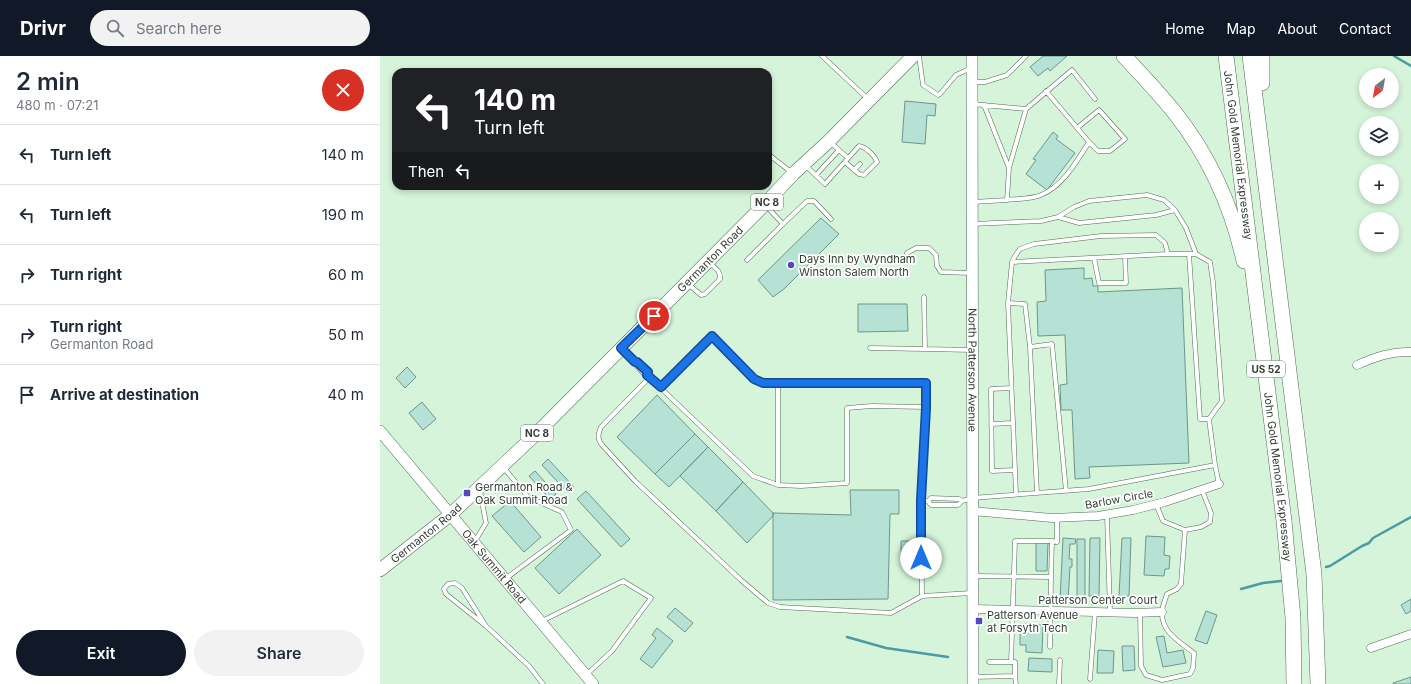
<!DOCTYPE html>
<meta charset="utf-8">
<style>
:root{--surface:#fff;--page:#f2f2f3;--text:#1f2937;--muted:#747a83;--line:#e0e1e3;--accent:#111827}
body{margin:0;font-family:Inter,sans-serif;background:var(--page);color:var(--text);height:100vh;display:flex;flex-direction:column;font-size:15px;white-space:nowrap}
*{box-sizing:border-box;margin:0}
p{font-size:13px;color:var(--muted)}
.icon{flex:none;width:22px;height:22px;fill:none;stroke:currentColor;stroke-width:2;stroke-linecap:round;stroke-linejoin:round}
.map{position:relative;flex:1;overflow:hidden}
.drawer{display:flex;flex-direction:column;background:var(--surface);width:380px}
.drawer>*{flex:none}
.guide{position:absolute;left:12px;top:12px;width:380px;height:122px;border-radius:12px;box-shadow:0 2px 6px #0003;background:#202124;color:#fff;overflow:hidden}
.needle{width:26px;rotate:211deg}
.tools{position:absolute;left:979px;top:12px;display:grid;gap:8px}
.tools a{display:grid;place-items:center;width:40px;height:40px;border-radius:50%;background:var(--surface);box-shadow:0 2px 6px #0003;font-size:20px}
.pin{position:absolute;display:grid;place-items:center;width:34px;height:34px;color:#fff;margin:-17px;border:2px solid #fff;border-radius:50%;box-shadow:0 1px 4px #0007}
.me{position:absolute;width:44px;margin:-22px;rotate:0deg;stroke-linejoin:round;filter:drop-shadow(0 0 3px #0008)}
.turn{display:flex;align-items:center;gap:14px;height:84px;padding:0 16px;font-size:18px}
.turn .icon{width:52px;height:52px;stroke-width:2.5}
.turn b{display:block;font-size:28px;line-height:34px}
.then{display:flex;align-items:center;height:38px;padding:0 16px;background:#0003;gap:8px;font-size:15px}
.round{display:grid;place-items:center;flex:none;width:42px;height:42px;border-radius:21px;background:var(--page)}
.head{display:flex;align-items:center;justify-content:space-between;height:68px;padding:0 16px}
h1{font-size:24px;font-weight:600;line-height:30px}
.action{display:flex;gap:8px;margin-top:auto;padding:8px 16px}
.action a{flex:1;height:46px;border-radius:24px;background:var(--accent);color:#fff;font-size:16px;font-weight:600;line-height:46px;text-align:center}
.action a+a{background:var(--page);color:var(--text)}
ul{padding:0;list-style:none}
li{display:flex;align-items:center;gap:12px;height:60px;padding:0 16px;border-top:1px solid var(--line)}
li div{flex:1}
li b{display:block;font-size:15px}
li em{font-style:normal}
header{display:flex;align-items:center;gap:24px;box-sizing:border-box;height:56px;padding:0 20px;background:var(--accent);color:#fff}
header strong{font-size:19px}
nav{display:flex;gap:22px;margin-inline-start:auto;font-size:14px}
.search{width:280px;height:36px;background:var(--page);display:flex;align-items:center;gap:10px;box-sizing:border-box;padding:0 14px;border-radius:22px;color:var(--muted);font-size:15px}
main{display:flex;flex:1;min-height:0}
.map>svg:first-child{display:block}
</style>
<header>
<strong>Drivr</strong>
<div class="search"><svg class="icon" aria-label="search" viewBox="0 0 24 24"><circle cx="10" cy="10" r="6"/><path d="M15 15l6 6"/></svg>Search here</div>
<nav><a>Home</a><a>Map</a><a>About</a><a>Contact</a></nav>
</header>
<main>
<section class="drawer">
<div class="head"><div><h1>2 min</h1><p>480 m · 07:21</p></div><a class="round" style="background:#d93025;color:#fff"><svg class="icon" aria-label="close" viewBox="0 0 24 24"><path d="M6 6l12 12M18 6L6 18"/></svg></a></div>
<ul>
<li><svg class="icon" aria-label="left" viewBox="0 0 24 24"><path d="M17 20v-9H6M10 6l-5 5 5 5"/></svg><div><b>Turn left</b></div><em>140 m</em></li>
<li><svg class="icon" aria-label="left" viewBox="0 0 24 24"><path d="M17 20v-9H6M10 6l-5 5 5 5"/></svg><div><b>Turn left</b></div><em>190 m</em></li>
<li><svg class="icon" aria-label="right" viewBox="0 0 24 24"><path d="M7 20v-9h11M14 6l5 5-5 5"/></svg><div><b>Turn right</b></div><em>60 m</em></li>
<li><svg class="icon" aria-label="right" viewBox="0 0 24 24"><path d="M7 20v-9h11M14 6l5 5-5 5"/></svg><div><b>Turn right</b><p>Germanton Road</p></div><em>50 m</em></li>
<li><svg class="icon" aria-label="arrive" viewBox="0 0 24 24"><path d="M6 21V4h12l-3 4 3 4H6"/></svg><div><b>Arrive at destination</b></div><em>40 m</em></li>
</ul>
<div class="action"><a>Exit</a><a>Share</a></div>
</section>
<div class="map">
<svg width="1031" height="628" viewBox="0 0 1031 628">
<rect width="100%" height="100%" fill="#d5f4d9"/>
<g fill="none" stroke-linecap="round" stroke-linejoin="round">
<path stroke="#4b9ca2" stroke-width="2.5" d="M 1014,0 L 1031,10
M 946,511 L 950,510 L 982,490 L 989,487 L 993,482 L 1031,461
M 861,533 L 883,527 L 901,525
M 467,581 L 506,592 L 568,601"/>
</g>
<path fill="#b6e2d5" stroke="#6d968a" d="M 663,0 L 687,0 L 670,15 L 668,12 L 658,20 L 650,11 Z
M 525,45 L 556,48 L 555,60 L 547,59 L 545,88 L 522,86 Z
M 673,76 L 678,80 L 676,83 L 695,97 L 667,134 L 646,118 L 656,104 L 653,103 Z
M 441,162 L 459,178 L 405,232 L 393,241 L 378,224 Z
M 704,212 L 704,223 L 712,222 L 713,230 L 718,230 L 718,236 L 802,232 L 809,407 L 709,411 L 710,422 L 695,423 L 692,354 L 681,354 L 680,329 L 687,328 L 685,279 L 658,280 L 657,246 L 666,245 L 665,214 Z
M 478,248 L 527,248 L 528,275 L 478,276 Z
M 27,311 L 36,321 L 25,332 L 16,322 Z
M 277,339 L 315,378 L 275,418 L 237,381 Z
M 42,346 L 56,363 L 43,374 L 29,357 Z
M 315,378 L 328,391 L 289,431 L 275,418 Z
M 328,391 L 363,426 L 336,455 L 300,420 Z
M 168,403 L 194,431 L 188,437 L 162,409 Z
M 155,415 L 176,438 L 170,443 L 149,420 Z
M 363,426 L 393,457 L 393,460 L 367,487 L 336,455 Z
M 470,434 L 519,434 L 519,458 L 510,458 L 508,543 L 393,544 L 393,457 L 471,459 Z
M 206,435 L 250,483 L 241,491 L 197,443 Z
M 130,445 L 161,481 L 144,496 L 112,460 Z
M 197,473 L 221,499 L 179,538 L 155,512 Z
M 766,480 L 785,481 L 784,499 L 790,500 L 789,513 L 785,513 L 784,520 L 764,519 Z
M 683,482 L 696,483 L 695,488 L 690,488 L 689,503 L 692,503 L 692,511 L 690,511 L 688,544 L 680,544 Z
M 710,482 L 720,482 L 719,540 L 709,540 Z
M 742,482 L 751,482 L 749,540 L 739,540 Z
M 697,483 L 705,483 L 705,544 L 697,544 Z
M 521,485 L 531,485 L 531,498 L 521,498 Z
M 656,486 L 668,486 L 667,515 L 656,515 Z
M 1031,543 L 1031,555 L 1026,558 L 1021,549 Z
M 295,552 L 313,567 L 305,576 L 287,561 Z
M 826,555 L 837,559 L 827,588 L 815,584 Z
M 640,568 L 663,569 L 662,597 L 646,596 L 646,589 L 640,589 Z
M 277,572 L 293,585 L 272,612 L 260,603 L 276,582 L 272,579 Z
M 784,580 L 787,597 L 803,594 L 806,607 L 783,611 L 776,581 Z
M 742,590 L 754,590 L 755,614 L 743,615 Z
M 718,594 L 734,595 L 733,617 L 717,617 Z
M 649,602 L 672,603 L 672,616 L 648,615 Z
M 1031,621 L 1031,628 L 1013,628 L 1013,627 Z"/>
<g fill="none" stroke-linecap="round" stroke-linejoin="round">
<defs>
<path id="service" d="M 442,0 L 488,43
M 539,0 L 543,29 L 558,39 L 560,38 L 576,19 L 591,12
M 592,26 L 605,26 L 627,19 L 646,0
M 592,48 L 646,53 L 629,112 L 627,144 L 593,146
M 604,49 L 629,112
M 646,53 L 692,14 L 715,43
M 697,72 L 719,54 L 745,83 L 730,95 L 718,95 L 709,86
M 450,86 L 468,102
M 388,98 L 411,116
M 425,109 L 445,128 L 479,90 C 486,91 495,100 497,106 L 484,119 L 479,118 L 465,106
M 474,114 L 480,108
M 436,119 L 459,94
M 627,144 C 636,143 652,143 661,139 C 683,130 697,105 709,86 L 666,35
M 678,161 L 699,167 L 776,159 L 795,154
M 403,168 L 427,145 L 434,145 L 451,163
M 592,168 L 661,165 L 678,161 L 694,151 L 709,145 L 767,139 L 784,144 L 795,154 L 806,172 L 816,198 L 830,206 L 833,226 L 842,345 L 829,363 L 835,409
M 527,197 L 536,192 L 549,192 L 556,199 L 557,210 L 561,216 L 591,217
M 809,198 L 820,363 L 829,363
M 714,202 L 719,227 L 746,227 L 745,200
M 367,204 L 403,168 L 386,150
M 632,206 L 788,198
M 308,228 L 321,239 L 325,238 L 340,223 C 341,215 335,212 330,207
M 544,241 L 545,293 L 592,294
M 628,247 L 645,248 L 650,291
M 490,292 L 545,293
M 243,294 L 268,316 L 267,319 L 265,319 L 255,308 L 255,306
M 267,319 L 373,420 L 398,429 L 421,430 L 467,427 L 467,352 L 492,350 L 546,351
M 270,321 L 221,371 C 218,379 217,382 222,389 L 255,425 L 361,524 L 388,547 L 400,551 L 511,557 L 542,540
M 398,327 L 398,429
M 281,331 L 332,280 L 374,323 L 383,327 L 546,327 L 546,351 L 541,444 L 548,445
M 631,332 L 611,333 L 612,415 L 635,414
M 611,368 L 633,367
M 124,412 L 148,441 L 182,456 L 191,474 L 125,523
M 657,437 L 650,291 L 672,288 L 686,435
M 636,438 L 628,247 L 632,206 L 635,200 L 640,193 L 654,188 L 721,180 L 776,179 L 785,187 L 788,198 L 816,198
M 541,444 L 542,540 L 592,537
M 582,445 L 579,443 L 551,442 L 548,445 L 551,449 L 578,449 L 582,445 L 592,442 L 709,433 L 835,409 L 839,428
M 727,459 L 730,556
M 805,474 L 821,471 L 830,466 L 831,457 L 822,434
M 95,485 L 106,467 L 100,435
M 672,485 L 677,486 L 677,462
M 594,520 L 671,521 L 670,591
M 760,557 L 761,610 L 766,619 L 782,624 L 810,618 L 813,612 L 814,597 C 800,586 781,576 782,556 C 782,551 785,544 787,538 L 797,533 L 801,528 L 805,474 L 783,465 L 776,448
M 162,565 L 243,525 L 271,542 L 232,595 L 206,619
M 106,570 L 82,532 L 75,527 L 68,528 L 64,533 L 66,538 L 106,570 L 149,610 L 163,628
M 631,606 L 635,485 L 672,485 L 671,521
M 635,620 L 636,628
M 593,621 L 635,620 L 635,606 L 609,606
M 710,623 L 715,556
M 679,628 L 680,604"/>
<path id="minor" d="M 977,309 C 995,301 1012,295 1031,296
M 592,455 L 672,462 L 718,460 L 753,454 L 785,446 L 839,428
M 593,553 L 754,557 L 782,556
M 991,592 L 1031,578"/>
<g id="secondary">
<path id="s1" d="M 592,0 L 593,628"/>
<path id="s2" d="M 0,375 L 213,628"/>
</g>
<g id="primary">
<path id="s3" d="M 0,514 L 70,459 L 155,379 L 384,149 L 413,118 L 449,85 L 533,0"/>
</g>
<g id="motorway">
<path d="M 744,0 C 761,18 779,37 795,57 C 829,100 852,151 864,205"/>
<path id="s4" d="M 846,0 L 904,465 L 913,562 L 914,628"/>
<path d="M 870,0 L 934,518 L 938,628"/>
<path d="M 882,0 L 882,27"/>
</g>
</defs>
<use href="#service" stroke="#506b54" stroke-width="5"/>
<use href="#minor" stroke="#506b54" stroke-width="9"/>
<use href="#secondary" stroke="#506b54" stroke-width="12"/>
<use href="#primary" stroke="#506b54" stroke-width="14"/>
<use href="#motorway" stroke="#506b54" stroke-width="16"/>
<use href="#service" stroke="#fff" stroke-width="4"/>
<use href="#minor" stroke="#fff" stroke-width="8"/>
<use href="#secondary" stroke="#fff" stroke-width="11"/>
<use href="#primary" stroke="#fff" stroke-width="13"/>
<use href="#motorway" stroke="#fff" stroke-width="15"/>
</g>
<g fill="none" stroke-linecap="round" stroke-linejoin="round">
<defs>
<path id="route" d="M 274,260 L 241,292 L 255,306 L 257,306 L 268,316 L 267,319 L 281,331 L 332,280 L 374,323 L 383,327 L 546,327 L 546,352 L 541,444 L 541,502"/>
</defs>
<use href="#route" stroke="#114b97" stroke-width="10"/>
<use href="#route" stroke="#1a73e8" stroke-width="7"/>
</g>
<g fill="#5348c0" stroke="#fff" stroke-width="1.5">
<circle cx="411" cy="209" r="4"/>
<rect x="83" y="433" width="8" height="8" rx="2"/>
<rect x="595" y="561" width="8" height="8" rx="2"/>
</g>
<g text-anchor="middle" dominant-baseline="central" stroke-width="3.5" stroke-linejoin="round" paint-order="stroke">
<g fill="#fff" stroke="#6f7870" stroke-width="1">
<rect x="371" y="138" width="32" height="16" rx="3"/>
<rect x="867" y="305" width="38" height="16" rx="3"/>
<rect x="141" y="369" width="32" height="16" rx="3"/>
</g>
<g font-size="10" font-weight="bold" fill="#313e33">
<text x="387" y="146">NC 8</text>
<text x="886" y="313">US 52</text>
<text x="157" y="377">NC 8</text>
</g>
<g font-size="11" fill="#313e33" stroke="#fff">
<text stroke="none"><textPath href="#s4" startOffset="100">John Gold Memorial Expressway</textPath></text>
<text stroke="none"><textPath href="#s3" startOffset="454">Germanton Road</textPath></text>
<text stroke="none"><textPath href="#s1" startOffset="314">North Patterson Avenue</textPath></text>
<text stroke="none"><textPath href="#s4" startOffset="424">John Gold Memorial Expressway</textPath></text>
<text transform="translate(739 443) rotate(-10)">Barlow Circle</text>
<text stroke="none"><textPath href="#s3" startOffset="59">Germanton Road</textPath></text>
<text stroke="none"><textPath href="#s2" startOffset="177">Oak Summit Road</textPath></text>
<text x="718" y="544">Patterson Center Court</text>
</g>
<g font-size="11" fill="#313e33" stroke="#fff" text-anchor="start">
<text x="419" y="203">Days Inn by Wyndham<tspan x="419" dy="13">Winston Salem North</tspan></text>
<text x="95" y="431">Germanton Road &amp;<tspan x="95" dy="13">Oak Summit Road</tspan></text>
<text x="607" y="559">Patterson Avenue<tspan x="607" dy="13">at Forsyth Tech</tspan></text>
</g>
</g>
</svg>
<div class="tools">
<a><svg class="needle" viewBox="-14 -14 28 28"><path d="M0-13l5 13h-10z" fill="#e53935"/><path d="M0 13l5-13h-10z" fill="#747a83"/></svg></a>
<a><svg class="icon" aria-label="layers" viewBox="0 0 24 24"><path d="M12 4l9 5-9 5-9-5zM3 14l9 5 9-5"/></svg></a>
<a>+</a>
<a>−</a>
</div>
<div class="pin" style="left:274px;top:260px;background:#d93025"><svg class="icon" aria-label="arrive" viewBox="0 0 24 24"><path d="M6 21V4h12l-3 4 3 4H6"/></svg></div>
<svg class="me" style="left:541px;top:502px" viewBox="-20 -20 40 40"><circle r="19" fill="#fff"/><path d="M0-13L10 11 0 6-10 11z" fill="#1a73e8"/></svg>
<div class="guide">
<div class="turn"><svg class="icon" aria-label="left" viewBox="0 0 24 24"><path d="M17 20v-9H6M10 6l-5 5 5 5"/></svg><div><b>140 m</b>Turn left</div></div>
<div class="then">Then<svg class="icon" aria-label="left" viewBox="0 0 24 24"><path d="M17 20v-9H6M10 6l-5 5 5 5"/></svg></div>
</div>
</div>
</main>
